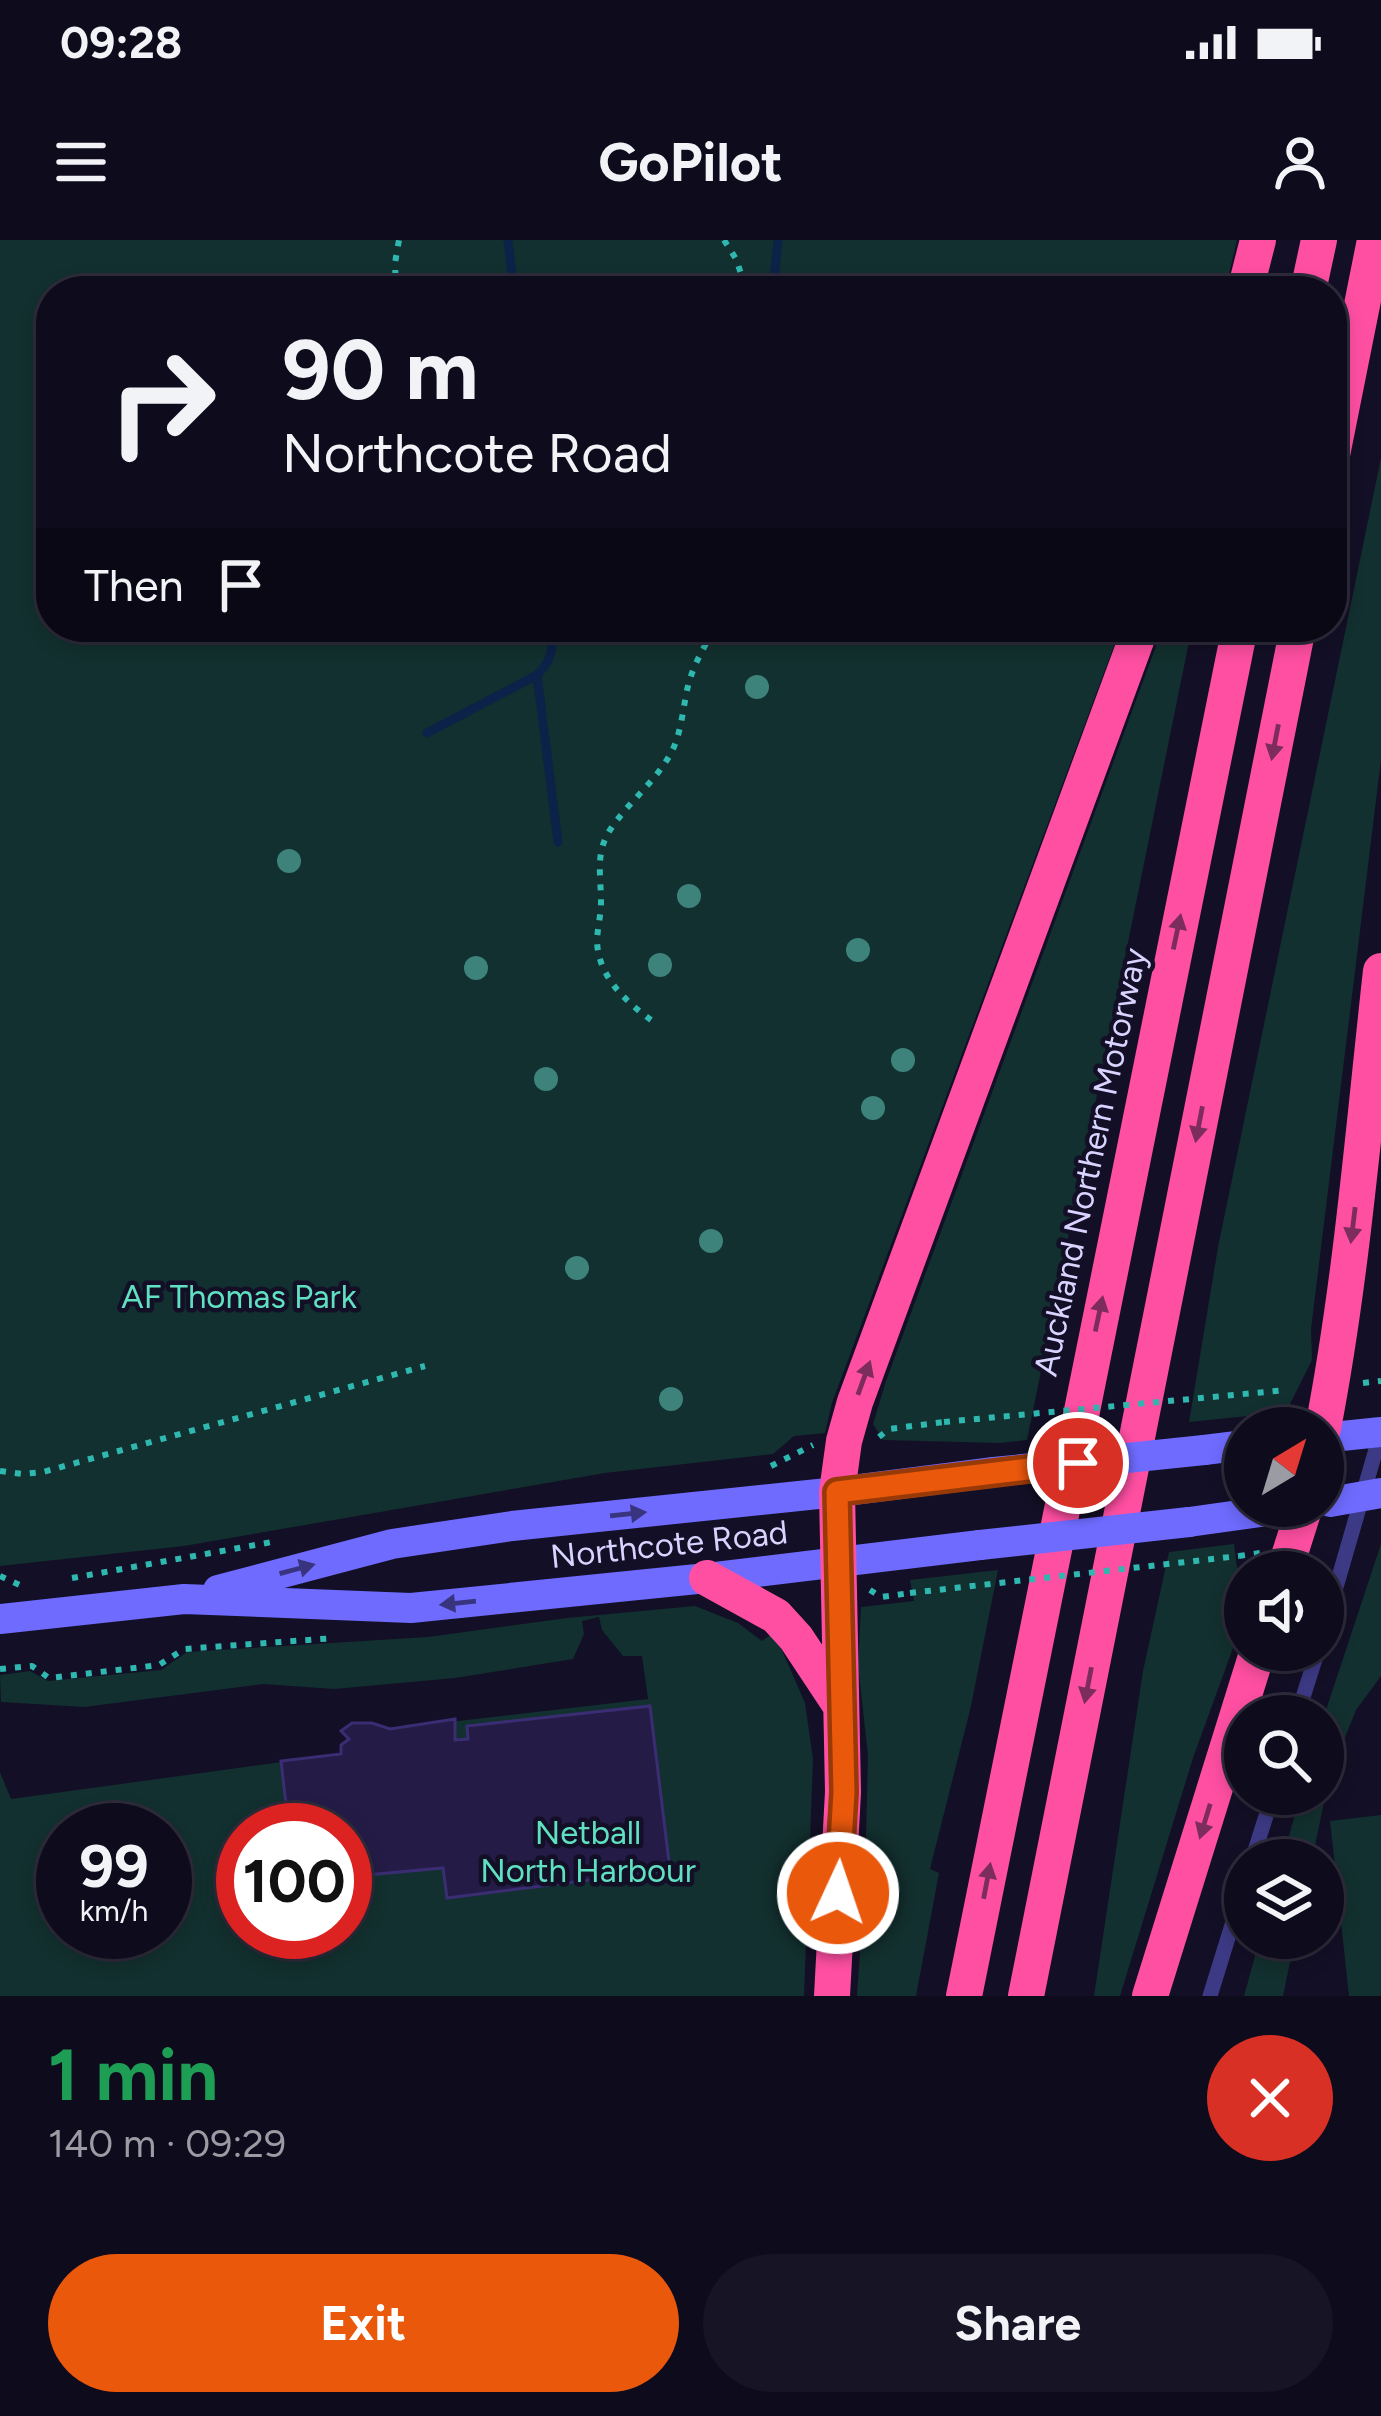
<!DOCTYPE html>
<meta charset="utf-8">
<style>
:root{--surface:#0e0b1c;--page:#171425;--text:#f1f3f6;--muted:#9b9ba3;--line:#2e2b3b;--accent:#ea580c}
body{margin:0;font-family:Figtree,sans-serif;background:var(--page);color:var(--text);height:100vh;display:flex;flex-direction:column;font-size:45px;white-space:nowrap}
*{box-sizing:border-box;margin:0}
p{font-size:39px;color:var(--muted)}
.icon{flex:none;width:66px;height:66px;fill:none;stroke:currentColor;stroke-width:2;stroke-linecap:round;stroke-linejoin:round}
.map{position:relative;height:1756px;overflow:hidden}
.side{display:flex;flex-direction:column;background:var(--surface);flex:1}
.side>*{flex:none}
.guide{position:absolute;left:36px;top:36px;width:1311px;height:366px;border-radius:48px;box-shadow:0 6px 18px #0003,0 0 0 3px var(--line);background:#0e0b1c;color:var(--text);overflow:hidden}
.needle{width:78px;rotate:38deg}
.controls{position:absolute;left:1224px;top:1167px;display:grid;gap:24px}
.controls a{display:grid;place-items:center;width:120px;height:120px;border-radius:50%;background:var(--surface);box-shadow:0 6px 18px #0003,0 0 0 3px var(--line);font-size:60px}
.speed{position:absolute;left:36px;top:1563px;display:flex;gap:24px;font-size:60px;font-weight:700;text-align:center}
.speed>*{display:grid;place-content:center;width:156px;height:156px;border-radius:50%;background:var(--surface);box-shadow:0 6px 18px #0003,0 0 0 3px var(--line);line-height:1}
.speed small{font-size:30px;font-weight:400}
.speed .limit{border:18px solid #d22;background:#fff;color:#111}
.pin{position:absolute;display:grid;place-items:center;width:102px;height:102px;color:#fff;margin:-51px;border:6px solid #fff;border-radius:50%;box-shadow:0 3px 12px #0007}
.me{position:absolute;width:132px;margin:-66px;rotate:3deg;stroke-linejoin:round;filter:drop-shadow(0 0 9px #0008)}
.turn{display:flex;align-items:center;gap:42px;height:252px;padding:0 48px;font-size:54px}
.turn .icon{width:156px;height:156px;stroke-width:2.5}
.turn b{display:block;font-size:84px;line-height:102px}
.then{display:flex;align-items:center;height:114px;padding:0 48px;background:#0003;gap:24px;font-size:45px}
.round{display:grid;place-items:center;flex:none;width:126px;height:126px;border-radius:63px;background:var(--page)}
.head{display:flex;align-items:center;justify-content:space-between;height:204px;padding:0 48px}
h1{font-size:72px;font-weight:700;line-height:90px;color:#1e9e55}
.cta{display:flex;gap:24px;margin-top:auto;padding:24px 48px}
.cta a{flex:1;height:138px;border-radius:72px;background:var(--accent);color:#fff;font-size:48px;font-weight:700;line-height:138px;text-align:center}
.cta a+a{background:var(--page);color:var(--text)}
.status{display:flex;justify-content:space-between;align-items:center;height:84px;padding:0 60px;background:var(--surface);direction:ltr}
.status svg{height:33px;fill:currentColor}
header{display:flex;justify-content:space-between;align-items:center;height:156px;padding:0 48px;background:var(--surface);font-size:54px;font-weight:700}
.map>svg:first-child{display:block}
</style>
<div class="status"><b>09:28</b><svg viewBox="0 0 49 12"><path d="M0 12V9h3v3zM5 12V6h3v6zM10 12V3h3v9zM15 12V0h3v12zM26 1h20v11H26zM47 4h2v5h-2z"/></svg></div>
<header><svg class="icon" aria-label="menu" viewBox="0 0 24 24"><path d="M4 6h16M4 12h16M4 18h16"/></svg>GoPilot<svg class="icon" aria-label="person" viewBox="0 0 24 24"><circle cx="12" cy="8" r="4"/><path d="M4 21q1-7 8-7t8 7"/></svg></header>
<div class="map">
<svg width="1381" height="1756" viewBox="0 0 1381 1756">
<rect width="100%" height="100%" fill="#130f26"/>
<path fill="#12302f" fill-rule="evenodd" d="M 0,0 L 1237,0 L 1225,51 L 51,51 L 51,387 L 1121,387 L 832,1163 L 825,1193 L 794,1196 L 773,1214 L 605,1233 L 184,1306 L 0,1326 Z
M 1381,218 L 1381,520 L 1311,1089 L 1312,1120 L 1286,1172 L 1189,1182 L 1218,1007 Z
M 1163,387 L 1192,387 L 1027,1200 L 1000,1203 L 883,1200 L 873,1184 L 886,1141 Z
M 1234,1304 L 1237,1328 L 1250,1325 L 1263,1327 L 1261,1332 L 1245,1332 L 1245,1375 L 1193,1518 L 1120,1756 L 1094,1756 L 1143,1431 L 1169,1312 Z
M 1381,1304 L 1381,1436 L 1356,1470 L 1329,1538 L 1312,1620 L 1282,1620 L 1301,1554 L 1323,1554 L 1323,1479 Z
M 998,1330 L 971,1466 L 930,1629 L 939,1633 L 916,1756 L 857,1756 L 865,1638 L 868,1516 L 858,1425 L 861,1367 L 914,1361 L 910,1340 Z
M 695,1366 L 738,1383 L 762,1401 L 774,1392 L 805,1463 L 813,1519 L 804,1756 L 0,1756 L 0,1532 L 11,1559 L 341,1514 L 349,1499 L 341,1491 C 358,1479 371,1482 390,1489 L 648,1459 L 642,1416 L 623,1416 L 602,1390 L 599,1377 L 582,1381 L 584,1394 L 573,1419 L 455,1438 L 334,1449 L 263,1444 L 84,1467 L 1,1462 L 0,1435 L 30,1431 L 48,1441 L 161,1430 L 187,1412 L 428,1397 L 567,1378 ZM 63,1590 L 165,1590 L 165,1692 L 63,1692 ZM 243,1590 L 345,1590 L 345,1692 L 243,1692 Z
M 1381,1575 L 1381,1756 L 1349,1756 L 1330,1581 Z
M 1260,1698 L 1295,1698 L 1283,1756 L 1244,1756 Z"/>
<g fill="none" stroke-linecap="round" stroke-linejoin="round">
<path stroke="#0c2248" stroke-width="9" d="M 508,0 L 514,51
M 773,51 L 778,0
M 537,435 L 558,602
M 427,493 L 537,435 C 552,420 554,409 551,387"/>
</g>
<path fill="#241b47" stroke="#3b2d73" stroke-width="3" d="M 650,1466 L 670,1630 L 447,1658 L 443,1628 L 345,1637 L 345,1590 L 289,1590 L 281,1521 L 341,1514 L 341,1505 L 349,1499 L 341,1491 L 352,1483 L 372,1483 L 390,1489 L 455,1479 L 455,1500 L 468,1499 L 467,1486 Z"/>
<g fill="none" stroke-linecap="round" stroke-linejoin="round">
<path stroke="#2fb8b0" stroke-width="6" stroke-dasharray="6 9" stroke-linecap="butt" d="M 724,0 L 736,19 L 747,51
M 396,51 L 395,23 L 399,0
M 651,780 C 624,760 597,735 597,699 C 598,686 601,674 601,662 C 601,636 595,613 610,590 C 629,561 658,540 673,509 C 682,489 683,467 688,446 C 693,425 705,406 715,387
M 1363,1143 L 1381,1141
M 879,1197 L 889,1189 L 944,1182
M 771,1226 L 813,1205
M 0,1231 L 23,1234 L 43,1232 L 425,1126
M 1239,1316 L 1260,1313
M 0,1336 L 24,1347
M 72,1338 L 272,1302
M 870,1350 L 881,1357 L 910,1353
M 0,1429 L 32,1426 L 49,1438 L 159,1425 L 184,1409 L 335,1398"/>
<path stroke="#3d3a85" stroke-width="15" d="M 1323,1392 L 1381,1192
M 1297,1476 L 1318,1410
M 1252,1620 L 1273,1554
M 1210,1756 L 1245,1643"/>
<path stroke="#6f6bff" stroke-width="30" d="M 1323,1198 L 1381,1192
M 1204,1210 L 1245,1205
M 1189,1282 L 1304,1266
M 218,1350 L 392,1304 L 512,1286 L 837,1252 L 994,1232
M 0,1379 L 184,1359 L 411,1368 L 707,1338 L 980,1305"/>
<path stroke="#ff4fa3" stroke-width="36" d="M 1245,51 L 1258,0
M 1308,51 L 1319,0
M 1332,215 L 1375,0
M 1323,1188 C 1352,1037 1364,883 1381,731
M 1284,1332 L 1305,1266
M 707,1338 L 776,1376 L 796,1398 L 839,1463
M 832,1756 L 843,1552 L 837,1252 L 844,1201 L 855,1162 L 1141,387
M 964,1756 L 1240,387
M 1026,1756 L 1298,387
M 1150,1756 L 1258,1410"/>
<path stroke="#2fb8b0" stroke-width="6" stroke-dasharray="6 9" stroke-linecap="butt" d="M 944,1182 L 1287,1150
M 910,1353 L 1239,1316"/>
<path stroke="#6f6bff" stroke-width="30" d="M 994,1232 L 1204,1210
M 1330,1262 L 1381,1253
M 980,1305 L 1189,1282"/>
</g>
<g fill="#3d827b">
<circle cx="757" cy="447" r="12"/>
<circle cx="289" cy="621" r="12"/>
<circle cx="689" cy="656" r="12"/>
<circle cx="858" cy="710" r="12"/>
<circle cx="660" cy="725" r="12"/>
<circle cx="476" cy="728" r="12"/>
<circle cx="903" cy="820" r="12"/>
<circle cx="546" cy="839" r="12"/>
<circle cx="873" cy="868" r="12"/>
<circle cx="711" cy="1001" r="12"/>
<circle cx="577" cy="1028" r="12"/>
<circle cx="671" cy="1159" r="12"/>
</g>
<defs><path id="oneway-solid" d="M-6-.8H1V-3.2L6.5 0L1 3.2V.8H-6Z" transform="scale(3)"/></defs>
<g fill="#7d2c5e">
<use href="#oneway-solid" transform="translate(1275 502) rotate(101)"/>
<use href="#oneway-solid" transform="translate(1177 692) rotate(-78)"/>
<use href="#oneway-solid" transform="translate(1199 884) rotate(101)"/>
<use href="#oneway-solid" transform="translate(1353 985) rotate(97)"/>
<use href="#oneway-solid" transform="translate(1099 1074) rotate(-78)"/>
<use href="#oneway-solid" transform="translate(864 1138) rotate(-70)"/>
<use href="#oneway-solid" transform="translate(1088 1445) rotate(101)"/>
<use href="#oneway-solid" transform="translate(1205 1581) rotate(107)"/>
<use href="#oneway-solid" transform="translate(987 1641) rotate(-79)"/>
</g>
<g fill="#38347d">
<use href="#oneway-solid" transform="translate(628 1274) rotate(-6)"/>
<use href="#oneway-solid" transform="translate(297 1329) rotate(-15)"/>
<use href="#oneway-solid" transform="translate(458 1363) rotate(174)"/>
</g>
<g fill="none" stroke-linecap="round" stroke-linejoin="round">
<defs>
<path id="route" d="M 838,1653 L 844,1552 L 837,1252 L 1078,1223"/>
</defs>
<use href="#route" stroke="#983908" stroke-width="30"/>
<use href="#route" stroke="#ea580c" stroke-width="21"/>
</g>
<g text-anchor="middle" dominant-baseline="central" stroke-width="9" stroke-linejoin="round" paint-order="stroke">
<g font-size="33" fill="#d9d4ff" stroke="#130f26">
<text transform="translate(1090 922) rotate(-78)">Auckland Northern Motorway</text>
<text transform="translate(669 1304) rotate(-6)">Northcote Road</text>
</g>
<g font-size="33" fill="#5fe0c0" stroke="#130f26">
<text x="239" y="1056">AF Thomas Park</text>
<text x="588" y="1592">Netball<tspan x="588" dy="38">North Harbour</tspan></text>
</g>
</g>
</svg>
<div class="controls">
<a><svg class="needle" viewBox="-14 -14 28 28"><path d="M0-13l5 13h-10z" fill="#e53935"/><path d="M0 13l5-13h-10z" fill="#9b9ba3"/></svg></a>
<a><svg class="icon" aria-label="sound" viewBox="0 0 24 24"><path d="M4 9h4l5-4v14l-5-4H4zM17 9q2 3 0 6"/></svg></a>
<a><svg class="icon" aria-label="search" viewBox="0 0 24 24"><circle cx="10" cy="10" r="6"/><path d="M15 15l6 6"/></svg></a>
<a><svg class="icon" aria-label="layers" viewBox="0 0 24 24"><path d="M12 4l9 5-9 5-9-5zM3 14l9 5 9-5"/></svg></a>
</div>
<div class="speed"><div>99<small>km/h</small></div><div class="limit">100</div></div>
<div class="pin" style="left:1078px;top:1223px;background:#d93025"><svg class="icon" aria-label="arrive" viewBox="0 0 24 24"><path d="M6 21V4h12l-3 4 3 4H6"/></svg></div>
<svg class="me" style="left:838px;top:1653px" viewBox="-20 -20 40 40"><circle r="17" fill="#ea580c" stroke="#fff" stroke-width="3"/><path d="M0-11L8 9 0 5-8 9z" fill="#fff"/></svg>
<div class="guide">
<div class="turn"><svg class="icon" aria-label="right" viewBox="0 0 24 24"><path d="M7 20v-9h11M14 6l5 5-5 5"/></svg><div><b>90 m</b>Northcote Road</div></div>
<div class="then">Then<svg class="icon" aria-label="arrive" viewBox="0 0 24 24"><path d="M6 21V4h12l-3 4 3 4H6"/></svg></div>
</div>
</div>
<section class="side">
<div class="head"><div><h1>1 min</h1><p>140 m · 09:29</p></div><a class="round" style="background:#d93025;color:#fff"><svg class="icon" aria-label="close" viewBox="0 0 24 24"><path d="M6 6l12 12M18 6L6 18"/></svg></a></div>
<div class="cta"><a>Exit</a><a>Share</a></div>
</section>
